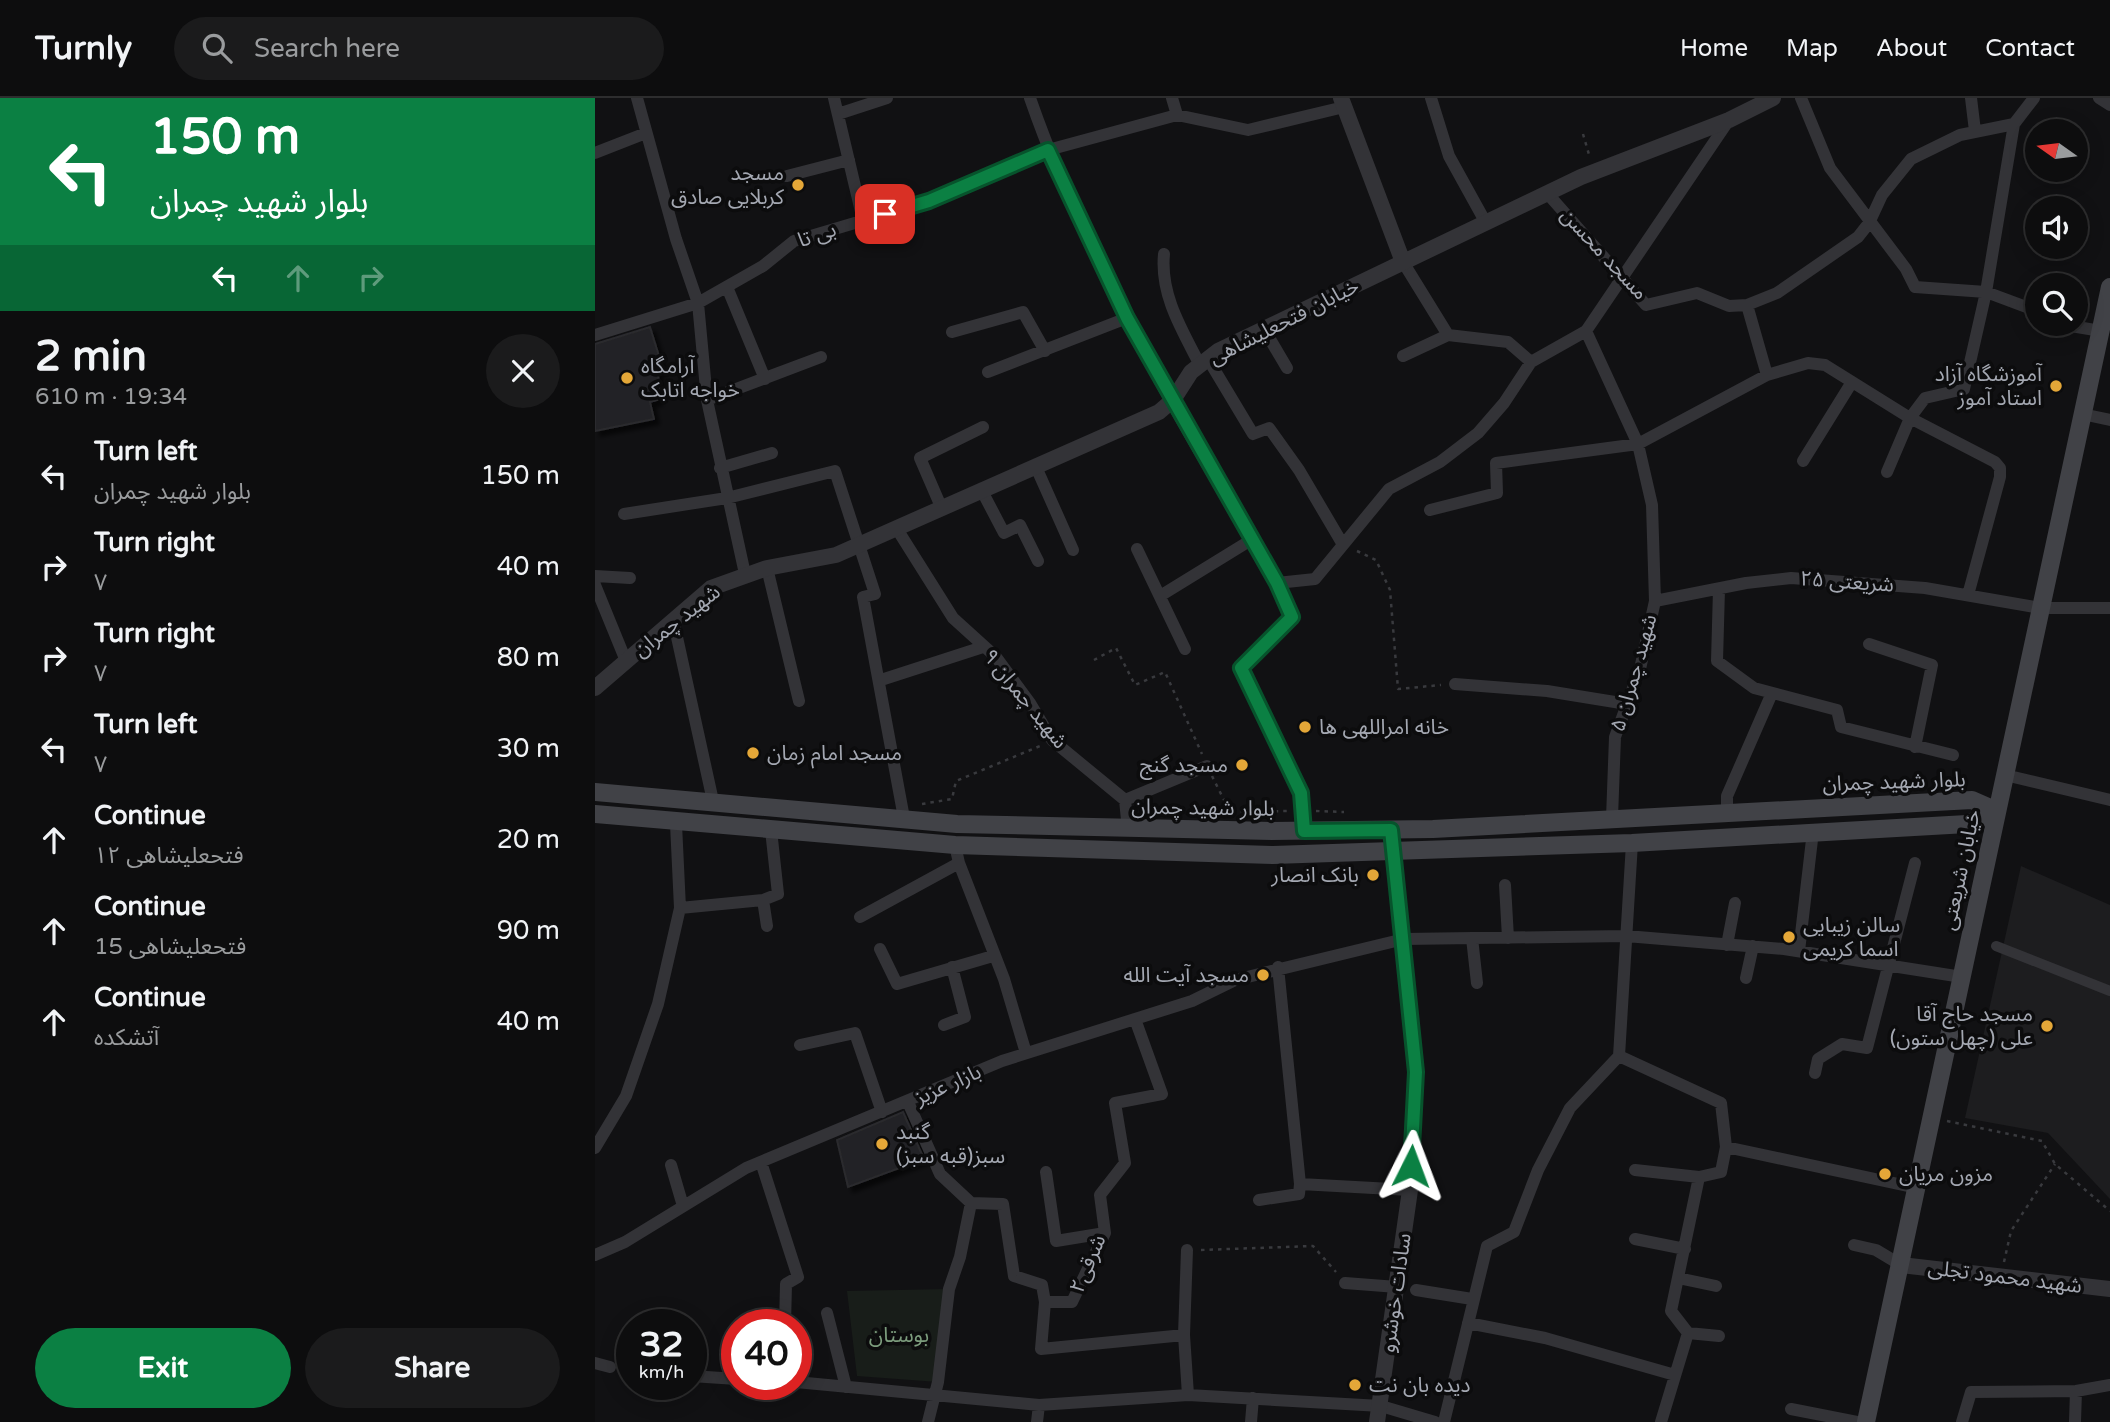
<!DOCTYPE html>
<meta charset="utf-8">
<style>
:root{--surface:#0d0d0e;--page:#1b1b1c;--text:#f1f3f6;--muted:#9a9c9e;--line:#2d2d2e;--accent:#0b8043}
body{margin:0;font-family:"Varela Round","Noto Sans Arabic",sans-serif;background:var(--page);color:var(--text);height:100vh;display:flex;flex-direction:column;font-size:26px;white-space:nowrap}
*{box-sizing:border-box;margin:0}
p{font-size:23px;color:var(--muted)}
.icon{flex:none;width:38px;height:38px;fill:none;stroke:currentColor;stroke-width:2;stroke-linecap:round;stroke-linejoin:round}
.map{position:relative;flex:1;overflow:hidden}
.sheet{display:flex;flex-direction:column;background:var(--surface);width:595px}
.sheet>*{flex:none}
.hud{background:#0b8043;color:#fff;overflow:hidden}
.needle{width:46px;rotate:284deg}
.fabs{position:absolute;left:1430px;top:21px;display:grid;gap:14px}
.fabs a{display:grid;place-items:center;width:63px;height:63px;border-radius:50%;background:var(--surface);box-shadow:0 4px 18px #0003,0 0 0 2px var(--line);font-size:35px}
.speed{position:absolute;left:21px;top:1211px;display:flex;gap:14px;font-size:35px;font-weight:700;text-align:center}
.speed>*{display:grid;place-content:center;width:91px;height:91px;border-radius:50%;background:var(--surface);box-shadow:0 4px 18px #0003,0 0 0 2px var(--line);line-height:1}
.speed small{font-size:18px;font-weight:400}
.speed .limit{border:10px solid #d22;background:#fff;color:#111}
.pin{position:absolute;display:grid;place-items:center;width:60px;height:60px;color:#fff;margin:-30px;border-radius:14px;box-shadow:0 4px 10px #0006}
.me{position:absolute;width:77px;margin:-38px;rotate:3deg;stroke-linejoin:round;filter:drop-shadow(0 0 5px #0008)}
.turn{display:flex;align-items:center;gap:24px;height:147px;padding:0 35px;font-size:32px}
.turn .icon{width:91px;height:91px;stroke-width:2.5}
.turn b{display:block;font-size:49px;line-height:60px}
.lanes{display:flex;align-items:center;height:66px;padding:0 35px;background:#0003;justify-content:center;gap:35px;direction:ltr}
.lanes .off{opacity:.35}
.round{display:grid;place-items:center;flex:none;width:74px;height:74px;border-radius:37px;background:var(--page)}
.headline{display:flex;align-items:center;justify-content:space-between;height:119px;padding:0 35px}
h1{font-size:42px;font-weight:700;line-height:52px}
.cta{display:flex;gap:14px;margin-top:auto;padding:14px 35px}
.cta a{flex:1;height:80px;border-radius:42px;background:var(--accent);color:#fff;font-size:28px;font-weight:700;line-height:80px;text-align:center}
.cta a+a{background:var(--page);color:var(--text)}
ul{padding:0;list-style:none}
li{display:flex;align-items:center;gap:21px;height:91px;padding:0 35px}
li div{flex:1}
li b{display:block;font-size:26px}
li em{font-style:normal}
header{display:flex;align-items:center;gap:42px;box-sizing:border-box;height:98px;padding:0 35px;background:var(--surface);border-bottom:2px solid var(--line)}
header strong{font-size:33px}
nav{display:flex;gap:38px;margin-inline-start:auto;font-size:24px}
.search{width:490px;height:63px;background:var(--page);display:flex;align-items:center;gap:18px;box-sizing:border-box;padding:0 24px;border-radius:38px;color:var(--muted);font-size:26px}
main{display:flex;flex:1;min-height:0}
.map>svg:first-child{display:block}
</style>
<header>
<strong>Turnly</strong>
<div class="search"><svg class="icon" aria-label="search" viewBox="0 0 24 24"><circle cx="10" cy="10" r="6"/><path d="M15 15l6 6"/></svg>Search here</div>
<nav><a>Home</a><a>Map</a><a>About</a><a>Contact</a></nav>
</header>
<main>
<section class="sheet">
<div class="hud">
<div class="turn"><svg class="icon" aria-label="left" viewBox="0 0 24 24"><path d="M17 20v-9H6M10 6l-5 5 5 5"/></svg><div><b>150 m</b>بلوار شهید چمران</div></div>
<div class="lanes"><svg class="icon" aria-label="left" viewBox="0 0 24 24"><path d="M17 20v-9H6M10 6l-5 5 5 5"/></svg><svg class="icon off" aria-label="ahead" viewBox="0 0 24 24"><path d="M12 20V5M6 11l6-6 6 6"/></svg><svg class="icon off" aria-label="right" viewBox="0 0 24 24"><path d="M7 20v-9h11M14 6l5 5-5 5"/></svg></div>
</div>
<div class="headline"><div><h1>2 min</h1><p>610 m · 19:34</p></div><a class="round"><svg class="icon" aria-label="close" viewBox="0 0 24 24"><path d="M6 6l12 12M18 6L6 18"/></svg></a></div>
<ul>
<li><svg class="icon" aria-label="left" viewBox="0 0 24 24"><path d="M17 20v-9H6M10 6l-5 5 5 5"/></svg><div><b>Turn left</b><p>بلوار شهید چمران</p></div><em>150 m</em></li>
<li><svg class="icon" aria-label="right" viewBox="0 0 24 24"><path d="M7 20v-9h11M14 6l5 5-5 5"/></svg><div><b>Turn right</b><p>۷</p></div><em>40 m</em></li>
<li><svg class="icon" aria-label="right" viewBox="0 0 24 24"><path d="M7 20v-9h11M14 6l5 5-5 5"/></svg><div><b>Turn right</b><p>۷</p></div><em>80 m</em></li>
<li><svg class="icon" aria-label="left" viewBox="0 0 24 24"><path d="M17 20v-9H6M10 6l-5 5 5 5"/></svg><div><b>Turn left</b><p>۷</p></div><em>30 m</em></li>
<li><svg class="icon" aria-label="ahead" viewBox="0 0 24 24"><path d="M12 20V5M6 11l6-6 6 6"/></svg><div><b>Continue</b><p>فتحعلیشاهی ۱۲</p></div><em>20 m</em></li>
<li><svg class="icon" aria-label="ahead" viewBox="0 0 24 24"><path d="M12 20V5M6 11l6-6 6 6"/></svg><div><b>Continue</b><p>فتحعلیشاهی 15</p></div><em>90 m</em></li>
<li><svg class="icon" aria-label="ahead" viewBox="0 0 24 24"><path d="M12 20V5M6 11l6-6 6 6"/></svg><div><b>Continue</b><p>آتشکده</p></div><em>40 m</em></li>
</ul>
<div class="cta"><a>Exit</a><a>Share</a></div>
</section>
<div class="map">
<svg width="1515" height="1324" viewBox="0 0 1515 1324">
<defs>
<filter id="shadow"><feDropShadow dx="5" dy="5" stdDeviation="2" flood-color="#0009"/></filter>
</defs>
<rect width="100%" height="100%" fill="#111113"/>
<path fill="#1d1d1f" d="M 1426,768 L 1515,807 L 1515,1101 L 1453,1035 L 1370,1020 Z"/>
<path fill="#181d19" d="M 354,1191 L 343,1284 L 262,1278 L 252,1193 Z"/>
<path fill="#242426" stroke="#2b2b2e" stroke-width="2" filter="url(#shadow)" d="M 55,229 L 68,271 L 62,273 L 66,293 L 60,295 L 62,302 L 55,304 L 59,321 L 0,333 L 0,246 Z
M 308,1014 L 329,1061 L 253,1089 L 242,1042 Z"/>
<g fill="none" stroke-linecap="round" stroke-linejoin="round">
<path stroke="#393a3e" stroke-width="2.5" stroke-dasharray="3.5 5" stroke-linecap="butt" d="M 988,36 L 995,60
M 762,453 L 781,462 L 795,492 L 803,591 L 846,587
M 499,562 L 521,550 L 540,587 L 570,574 L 607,656
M 617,678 L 635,714 L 693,713
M 327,706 L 357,701 L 361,683 L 445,648
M 721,713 L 749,714
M 1352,1023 L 1447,1043 L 1460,1066 L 1515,1113
M 606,1152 L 718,1148 L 741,1174
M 1409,1164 L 1416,1133 L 1460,1066"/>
<path stroke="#333337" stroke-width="10" d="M 1401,848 L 1515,893"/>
<path stroke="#333337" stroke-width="12" d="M 42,0 L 81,141 L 103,205 L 112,302 L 150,476
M 239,0 L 268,122
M 435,0 C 494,169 590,332 682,485 L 697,518 L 646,570 L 706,695 L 710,733
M 577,0 L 582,17
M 836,0 L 854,58 L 891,125
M 1206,0 L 1235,70 L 1311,171 L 1320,189 L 1391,194 L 1442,213
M 1376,0 L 1380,33
M 1504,0 L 1515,7
M 243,16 L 292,0
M 0,55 L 51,35
M 192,78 L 254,62
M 952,95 L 1051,207 L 1102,195 L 1134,208 L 1152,207 L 1182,195 L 1263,139 L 1274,125 L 1287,97 L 1316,61 L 1365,37 L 1419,26
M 569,156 C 565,197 587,232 605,267
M 808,164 L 853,237 L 913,244 L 936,264 L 991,233 L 1134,22
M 132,189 L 170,281
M 1464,226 L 1506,233
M 669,231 L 692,270
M 991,233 L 1043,346 L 1057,407 L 1060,503 L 1045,571 L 1020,639 L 1017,720
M 357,234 L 428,214 L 450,253
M 0,237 L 103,205 L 168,168 L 199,143 L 334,103 L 453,52 L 582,17 L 653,32 L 749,9
M 808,258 L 853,237
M 613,261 L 658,336 L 674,330 L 704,372 L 747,445
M 393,274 L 532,220
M 1172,277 L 1213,265 L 1230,267 L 1315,320 L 1400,364 L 1405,370 L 1405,379 L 1373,497
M 112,302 L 226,259
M 1487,316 L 1515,322
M 1208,363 L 1257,284
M 441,369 L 478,452
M 125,370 L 177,355
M 1292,374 L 1315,320 L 1330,300 L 1369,291 L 1391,194 L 1419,26 L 1439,0
M 387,393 L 409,435 L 425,427 L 443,463
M 347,411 L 325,360 L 388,329
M 835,412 L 902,395 L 901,365 L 1043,346 L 1172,277 L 1152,207
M 29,416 L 132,400 L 240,373 L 280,496 L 268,499 L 309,720
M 302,431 L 358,520 L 401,559 L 435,605 L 457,642 L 530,702 L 533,732
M 542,451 L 590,551
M 172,470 L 204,603
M 0,478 L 35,480
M 682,485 L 720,481 L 794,391 L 845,364 L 883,335 L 909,305 L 936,264
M 0,487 L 31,563
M 1124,491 L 1122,563 L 1159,590 L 1242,612 L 1246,629 L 1358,657
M 565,498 L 656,442
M 1060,503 L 1151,485 L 1196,480 L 1330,490 L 1445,510 L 1515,510
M 78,521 L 118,703
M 1274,546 L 1337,567 L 1320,649
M 286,582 L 388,549
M 860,586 L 952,593 L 1032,606
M 1410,677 L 1515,702
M 530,702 L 612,668
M 1132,714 L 1132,698 L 1177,595
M 360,747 L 364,765 L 409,881 L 431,955
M 910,787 L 913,840
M 168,802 L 172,828
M 85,810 L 168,802 L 183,796 L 176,732
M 265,819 L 364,765
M 877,840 L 882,885
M 1132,847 L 1140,805
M 285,851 L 302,886 L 398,858
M 1204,853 L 1218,733
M 1151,880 L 1158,848
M 540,921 L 567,996 L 520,1005 L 530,1065 L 505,1097 L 510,1135 L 477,1204 L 450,1204 L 446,1251 L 589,1237
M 349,927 L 370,919 L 357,869
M 205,947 L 260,935 L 287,1014
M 1024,958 L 1126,1005 L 1131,1049 L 1322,1090
M 1024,958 L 1037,745
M 1220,975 L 1223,961 L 1247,946 L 1272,950 L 1320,765
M 313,1004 L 345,1076 L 376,1105 L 365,1159 L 354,1191 L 343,1284 L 333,1324
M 0,1050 L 31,998 L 63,906 L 85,810 L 81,726
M 166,1064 L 203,1179 L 191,1186 L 190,1227
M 76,1067 L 88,1108
M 1040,1072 L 1104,1079
M 451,1074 L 461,1143 L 510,1135
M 705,1086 L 815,1092
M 664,1102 L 704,1096 L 705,1086 L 683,869
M 376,1105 L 408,1106 L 419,1178 L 447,1187 L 450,1204
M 1040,1141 L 1090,1151
M 1259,1147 L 1281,1152 L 1306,1167
M 592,1152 L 589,1237 L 593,1297
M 0,1157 L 30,1144 L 151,1070 L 407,963 L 597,903 L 640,882 L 809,841 L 1031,838 L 1189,851 L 1367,879
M 1083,1180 L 1121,1188
M 750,1185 L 802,1189
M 821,1192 L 877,1201
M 232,1215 L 251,1289
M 873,1225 L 950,1240 L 1080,1277
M 1093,1235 L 1124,1238
M 0,1265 L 15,1269
M 96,1278 L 142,1281
M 201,1284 L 444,1307 L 593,1297 L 786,1308 L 840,1324
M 1196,1311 L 1262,1324
M 442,1324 L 444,1307
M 656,1324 L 658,1300
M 849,1324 L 892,1148 L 919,1134 L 943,1072 L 975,1010 L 1024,958
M 1066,1324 L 1093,1235 L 1076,1213 L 1104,1079 L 1126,1074 L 1131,1049
M 1367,1324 L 1376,1294 L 1481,1293 L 1515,1287
M 1480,1324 L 1481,1293"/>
<path stroke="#333337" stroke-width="16" d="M 746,0 L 808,164
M 0,590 L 116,490 L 172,470 L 241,457 L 564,314 L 578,302 L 596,274 L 623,253 L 986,79 L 1134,22 L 1178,0
M 1306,1167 L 1515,1191
M 782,1324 L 815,1092 L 821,974 L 796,732"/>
<path stroke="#414247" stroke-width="18" d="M 0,694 L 362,726 L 677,733 L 838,731 L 1377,702 L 1402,713
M 0,716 L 360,747 L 678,757 L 1037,745 L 1372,726 L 1402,713
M 1271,1324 L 1515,189"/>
</g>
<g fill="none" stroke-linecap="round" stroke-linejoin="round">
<defs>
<path id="route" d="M 290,116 L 334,103 L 453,52 L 532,220 L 682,485 L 697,519 L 646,570 L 706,695 L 709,733 L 796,732 L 821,974 L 816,1068"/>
</defs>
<use href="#route" stroke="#07532c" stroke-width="18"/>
<use href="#route" stroke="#0b8043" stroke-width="12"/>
</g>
<g fill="#e4a738" stroke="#0c0c0d" stroke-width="2.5">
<circle cx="203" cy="87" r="7"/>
<circle cx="32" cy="280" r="7"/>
<circle cx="1461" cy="288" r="7"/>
<circle cx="710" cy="629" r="7"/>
<circle cx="158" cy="655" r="7"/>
<circle cx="647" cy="667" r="7"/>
<circle cx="778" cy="777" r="7"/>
<circle cx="1194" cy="839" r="7"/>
<circle cx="668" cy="877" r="7"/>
<circle cx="1452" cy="928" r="7"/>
<circle cx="287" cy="1046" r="7"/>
<circle cx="1290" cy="1076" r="7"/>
<circle cx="760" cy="1287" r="7"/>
</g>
<g text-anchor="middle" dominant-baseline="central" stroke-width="7" stroke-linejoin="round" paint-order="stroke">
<g font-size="21" fill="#a4a8b2" stroke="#0c0c0d" text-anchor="start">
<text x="189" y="75" text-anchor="end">مسجد<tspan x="189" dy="24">کربلایی صادق</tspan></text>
<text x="46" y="268">آرامگاه<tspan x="46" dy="24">خواجه اتابک</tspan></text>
<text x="1447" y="276" text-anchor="end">آموزشگاه آزاد<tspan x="1447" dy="24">استاد آموز</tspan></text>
<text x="724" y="629">خانه امراللهی ها</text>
<text x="172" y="655">مسجد امام زمان</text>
<text x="633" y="667" text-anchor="end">مسجد گنج</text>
<text x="764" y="777" text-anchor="end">بانک انصار</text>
<text x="1208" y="827">سالن زیبایی<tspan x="1208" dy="24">اسما کریمی</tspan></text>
<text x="654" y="877" text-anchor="end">مسجد آیت الله</text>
<text x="1438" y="916" text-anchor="end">مسجد حاج آقا<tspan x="1438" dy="24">علی (چهل ستون)</tspan></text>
<text x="301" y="1034">گنبد<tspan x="301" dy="24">سبز(قبه سبز)</tspan></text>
<text x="1304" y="1076">مزون مریان</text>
<text x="774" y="1287">دیده بان نت</text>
</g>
<g font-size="21" fill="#a4a8b2" stroke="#0c0c0d">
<text transform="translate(222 137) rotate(-19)">بی تا</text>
<text transform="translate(1009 156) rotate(47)">مسجد محسن</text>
<text transform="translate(689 224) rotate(-27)">خیابان فتحعلیشاهی</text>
<text transform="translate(1252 484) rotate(4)">شریعتی ۲۵</text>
<text transform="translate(82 523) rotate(-38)">شهید چمران</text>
<text transform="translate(1039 575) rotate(-74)">شهید چمران ۵</text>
<text transform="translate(430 601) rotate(51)">شهید چمران ۹</text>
<text transform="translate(1299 684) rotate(-2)">بلوار شهید چمران</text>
<text transform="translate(608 710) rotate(1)">بلوار شهید چمران</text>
<text transform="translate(1366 772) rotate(-78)">خیابان شریعتی</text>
<text transform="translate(353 987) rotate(-24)">بازار عزیز</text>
<text transform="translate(493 1166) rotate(-67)">شرقی۲</text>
<text transform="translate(1410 1179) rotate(7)">شهید محمود تجلی</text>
<text transform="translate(801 1195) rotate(-82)">سادات خوشرو</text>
</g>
<g font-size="21" fill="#7c9c7d" stroke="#0c0c0d">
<text x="304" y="1237">بوستان</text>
</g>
</g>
</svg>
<div class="fabs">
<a><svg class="needle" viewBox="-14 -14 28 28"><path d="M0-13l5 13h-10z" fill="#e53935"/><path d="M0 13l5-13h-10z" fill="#9a9c9e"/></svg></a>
<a><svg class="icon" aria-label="sound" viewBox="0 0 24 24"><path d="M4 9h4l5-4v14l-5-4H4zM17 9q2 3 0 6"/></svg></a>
<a><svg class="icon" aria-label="search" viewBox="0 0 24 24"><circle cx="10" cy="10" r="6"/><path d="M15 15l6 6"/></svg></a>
</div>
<div class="speed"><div>32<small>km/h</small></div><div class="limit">40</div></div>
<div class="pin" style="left:290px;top:116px;background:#d93025"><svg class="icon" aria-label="arrive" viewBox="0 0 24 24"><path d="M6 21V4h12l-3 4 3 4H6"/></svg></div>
<svg class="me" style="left:816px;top:1068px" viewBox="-20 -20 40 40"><path d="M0-17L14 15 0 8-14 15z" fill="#0b8043" stroke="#fff" stroke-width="4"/></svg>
</div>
</main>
